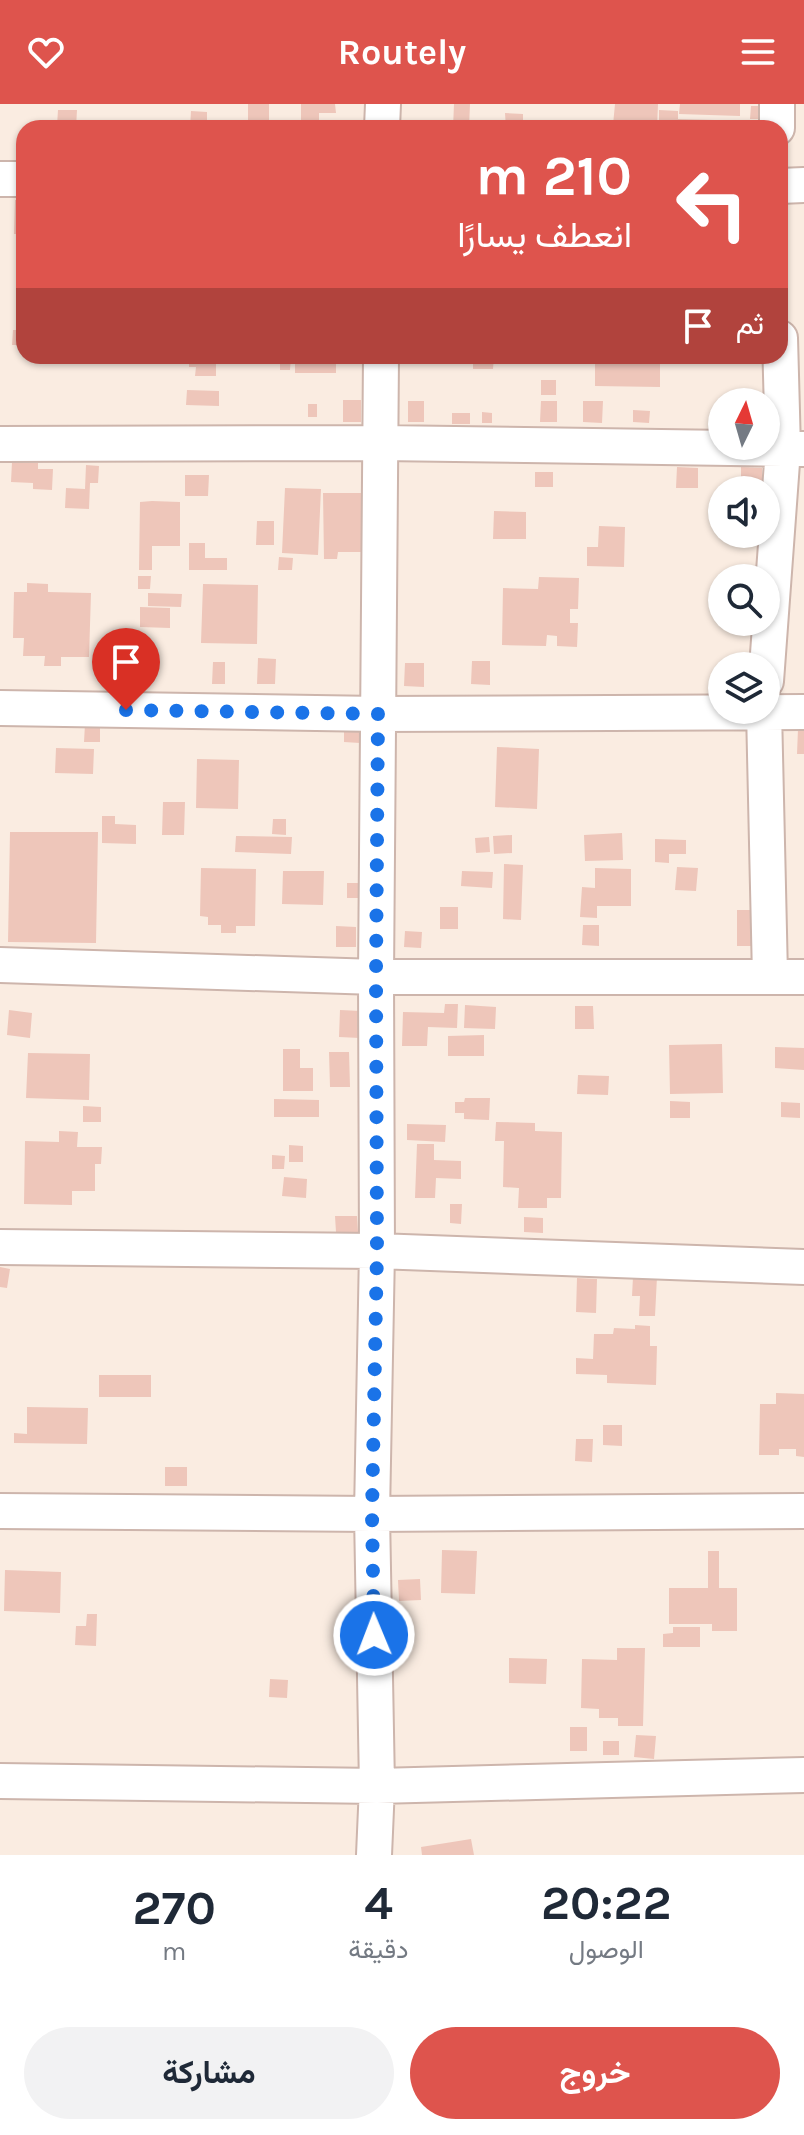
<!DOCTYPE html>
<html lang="ar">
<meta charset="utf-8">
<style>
:root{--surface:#fff;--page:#f2f2f3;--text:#1f2937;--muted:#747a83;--accent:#de544d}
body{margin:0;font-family:Karla,Vazirmatn,sans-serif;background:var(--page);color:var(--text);direction:rtl;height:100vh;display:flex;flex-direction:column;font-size:30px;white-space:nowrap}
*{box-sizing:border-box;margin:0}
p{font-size:26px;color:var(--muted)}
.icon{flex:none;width:44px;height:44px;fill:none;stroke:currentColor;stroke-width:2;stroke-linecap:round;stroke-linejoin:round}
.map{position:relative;height:1751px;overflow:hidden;direction:ltr}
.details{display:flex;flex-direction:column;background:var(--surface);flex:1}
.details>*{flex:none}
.top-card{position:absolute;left:16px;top:16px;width:772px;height:244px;border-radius:24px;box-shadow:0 2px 6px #0004;direction:rtl;background:#de544d;color:#fff;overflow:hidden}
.needle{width:52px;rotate:5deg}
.controls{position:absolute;left:708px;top:284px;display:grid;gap:16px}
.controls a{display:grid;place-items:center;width:72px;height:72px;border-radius:50%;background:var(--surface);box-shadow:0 2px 6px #0004;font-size:40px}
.pin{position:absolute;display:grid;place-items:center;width:68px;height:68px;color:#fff;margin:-82px -34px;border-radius:50% 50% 50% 0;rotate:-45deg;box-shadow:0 0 8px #0007}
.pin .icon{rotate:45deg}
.me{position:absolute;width:88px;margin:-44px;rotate:359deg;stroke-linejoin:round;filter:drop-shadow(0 0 6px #0008)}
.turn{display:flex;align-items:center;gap:28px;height:168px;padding:0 24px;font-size:36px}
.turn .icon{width:104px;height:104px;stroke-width:2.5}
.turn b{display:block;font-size:56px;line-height:68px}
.then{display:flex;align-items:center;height:76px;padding:0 24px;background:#0003;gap:16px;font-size:30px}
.eta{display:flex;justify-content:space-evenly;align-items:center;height:136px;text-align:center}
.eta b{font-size:48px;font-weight:700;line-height:56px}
.action{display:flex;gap:16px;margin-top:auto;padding:16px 24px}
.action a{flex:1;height:92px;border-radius:48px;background:var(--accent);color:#fff;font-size:32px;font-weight:700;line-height:92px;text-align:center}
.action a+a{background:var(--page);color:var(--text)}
header{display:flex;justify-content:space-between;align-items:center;height:104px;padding:0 24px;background:var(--accent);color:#fff;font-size:36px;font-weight:700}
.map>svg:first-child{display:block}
</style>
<header><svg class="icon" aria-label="menu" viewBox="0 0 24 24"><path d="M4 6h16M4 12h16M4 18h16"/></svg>Routely<svg class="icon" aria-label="heart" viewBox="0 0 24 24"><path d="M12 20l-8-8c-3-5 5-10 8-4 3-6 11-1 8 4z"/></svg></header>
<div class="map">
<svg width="804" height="1751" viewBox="0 0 804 1751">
<rect width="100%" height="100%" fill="#faece1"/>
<path fill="#eec6ba" d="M 248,0 L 269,0 L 269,21 L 248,20 Z
M 301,0 L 335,0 L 336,9 L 319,9 L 319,19 L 301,19 Z
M 454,0 L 470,0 L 469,24 L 453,24 Z
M 615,0 L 658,0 L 657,24 L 602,24 L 602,20 L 613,21 Z
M 680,0 L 740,0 L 740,12 L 679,10 Z
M 751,2 L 763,2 L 762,15 L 750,15 Z
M 58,6 L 77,6 L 76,24 L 62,24 L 62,22 L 57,22 Z
M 659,6 L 678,7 L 678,15 L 715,16 L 715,24 L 659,24 Z
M 191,7 L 207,8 L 207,24 L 190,24 Z
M 505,9 L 523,10 L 523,24 L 506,24 Z
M 15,96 L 24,96 L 24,130 L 14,130 Z
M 13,226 L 24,226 L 24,241 L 12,241 Z
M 189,252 L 216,252 L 216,272 L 195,272 L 196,263 L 189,263 Z
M 228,252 L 266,252 L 266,256 L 227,255 Z
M 280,252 L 291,252 L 290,266 L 280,266 Z
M 295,252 L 336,252 L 336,269 L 295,269 Z
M 473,252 L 494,252 L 493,265 L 473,265 Z
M 541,252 L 580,252 L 580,258 L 541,258 Z
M 595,252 L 660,252 L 660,283 L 595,282 Z
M 541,276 L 556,276 L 556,291 L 541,291 Z
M 187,286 L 219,287 L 219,302 L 186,301 Z
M 343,296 L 361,296 L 361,318 L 343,318 Z
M 408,297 L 424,297 L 424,318 L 408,318 Z
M 541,297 L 557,297 L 557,318 L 540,318 Z
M 583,297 L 603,297 L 602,319 L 583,318 Z
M 308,300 L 317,300 L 317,313 L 308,313 Z
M 633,306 L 650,307 L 649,319 L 633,318 Z
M 482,308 L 492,309 L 492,319 L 482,319 Z
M 452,309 L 470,309 L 470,320 L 452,320 Z
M 12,358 L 38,359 L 38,365 L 53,365 L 52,386 L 33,385 L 33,379 L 11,378 Z
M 86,361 L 99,362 L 98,379 L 90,379 L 89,405 L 65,404 L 66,384 L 85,385 Z
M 677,363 L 698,364 L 698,384 L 676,384 Z
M 741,363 L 762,364 L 762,386 L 741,386 Z
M 535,368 L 553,368 L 553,383 L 535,383 Z
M 185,371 L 209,371 L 208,392 L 185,392 Z
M 285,384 L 321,385 L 318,451 L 282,449 Z
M 323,389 L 363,389 L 363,448 L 338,448 L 337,455 L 324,455 Z
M 152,397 L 180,398 L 180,442 L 152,442 L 152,466 L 139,466 L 140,398 Z
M 494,407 L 526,408 L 526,435 L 493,435 Z
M 257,417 L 274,417 L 274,441 L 256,441 Z
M 599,422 L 625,423 L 624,463 L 587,462 L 587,443 L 598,443 Z
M 189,439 L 205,439 L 205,454 L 227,454 L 227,466 L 189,466 Z
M 279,453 L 293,454 L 292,466 L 278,466 Z
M 138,472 L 151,472 L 150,485 L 138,485 Z
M 539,473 L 579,474 L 578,505 L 570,505 L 570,519 L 578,519 L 577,543 L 557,542 L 557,532 L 547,531 L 546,542 L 502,541 L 503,484 L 538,485 Z
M 27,479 L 48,480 L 48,488 L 91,489 L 89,553 L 61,553 L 61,562 L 44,562 L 45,552 L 23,552 L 24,534 L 13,534 L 14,488 L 27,488 Z
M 203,480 L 258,481 L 257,540 L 201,539 Z
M 148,489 L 182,490 L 181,503 L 148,502 Z
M 140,503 L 170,504 L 170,524 L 140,523 Z
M 258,554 L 276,555 L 275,580 L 257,580 Z
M 472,557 L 490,557 L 490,581 L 471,580 Z
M 213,558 L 225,558 L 225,580 L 212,580 Z
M 405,559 L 424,559 L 424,583 L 404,582 Z
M 344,617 L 360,618 L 360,639 L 344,638 Z
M 85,620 L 100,621 L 100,638 L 84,638 Z
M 798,625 L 804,625 L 804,650 L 797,650 Z
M 497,643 L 539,645 L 537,705 L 495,703 Z
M 56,644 L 94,645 L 93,670 L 55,669 Z
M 197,655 L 239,656 L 238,705 L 196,704 Z
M 163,698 L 185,698 L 184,731 L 162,731 Z
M 102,712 L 115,712 L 115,720 L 136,721 L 136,740 L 102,739 Z
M 273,715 L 286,715 L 286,731 L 272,730 Z
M 10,728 L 98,728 L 96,839 L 8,838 Z
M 622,729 L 623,756 L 585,757 L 584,731 Z
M 512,731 L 512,749 L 494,750 L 493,732 Z
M 236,732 L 292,733 L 291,750 L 235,748 Z
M 489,733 L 490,748 L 476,749 L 475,734 Z
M 655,735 L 686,736 L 686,750 L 669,750 L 669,759 L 655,758 Z
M 504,760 L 523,761 L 521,816 L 503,815 Z
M 677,763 L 698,764 L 696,787 L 675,786 Z
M 201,764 L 256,765 L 255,822 L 236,822 L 236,829 L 221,829 L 221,821 L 208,821 L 208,813 L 200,812 Z
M 595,764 L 631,765 L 631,802 L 597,802 L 597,814 L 580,813 L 582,783 L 595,784 Z
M 283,767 L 324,767 L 323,801 L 282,800 Z
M 462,767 L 493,768 L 492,784 L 461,782 Z
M 347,779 L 363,779 L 362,794 L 347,794 Z
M 440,803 L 458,803 L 458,825 L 440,825 Z
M 737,806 L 751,806 L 752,842 L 737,842 Z
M 583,821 L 599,821 L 599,842 L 582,841 Z
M 336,822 L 356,823 L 356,843 L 336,843 Z
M 405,827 L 422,828 L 421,844 L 404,843 Z
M 445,900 L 458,900 L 457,924 L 428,923 L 427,942 L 402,942 L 403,908 L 444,909 Z
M 465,901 L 496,903 L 495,925 L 464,924 Z
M 575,902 L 593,902 L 594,925 L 575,925 Z
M 9,906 L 32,909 L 30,934 L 7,931 Z
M 340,906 L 361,907 L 360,934 L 339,933 Z
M 484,931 L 484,952 L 448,952 L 448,932 Z
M 722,940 L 723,989 L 670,990 L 669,941 Z
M 775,943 L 804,944 L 804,966 L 775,964 Z
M 283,945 L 300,945 L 300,964 L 313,964 L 313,987 L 283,987 Z
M 329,948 L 349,948 L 350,983 L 330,983 Z
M 28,949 L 90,950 L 89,996 L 26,994 Z
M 578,971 L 609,972 L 608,991 L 577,990 Z
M 465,994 L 490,994 L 489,1016 L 464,1015 L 464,1009 L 455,1009 L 455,998 L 464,998 Z
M 274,995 L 319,996 L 319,1013 L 274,1013 Z
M 670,997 L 690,998 L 690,1014 L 670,1014 Z
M 781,998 L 800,999 L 800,1014 L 781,1013 Z
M 83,1002 L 101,1003 L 101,1018 L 83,1018 Z
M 496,1018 L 535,1019 L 535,1027 L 562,1028 L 561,1094 L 547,1094 L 547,1104 L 518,1104 L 519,1084 L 503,1083 L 504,1037 L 495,1037 Z
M 407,1020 L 446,1021 L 445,1038 L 407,1036 Z
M 59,1027 L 78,1028 L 77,1043 L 102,1043 L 101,1060 L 95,1060 L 95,1087 L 72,1087 L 72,1101 L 24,1100 L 25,1037 L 59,1038 Z
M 417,1040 L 434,1040 L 434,1056 L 461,1057 L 461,1075 L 436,1074 L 435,1094 L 415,1094 Z
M 289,1041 L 303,1042 L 303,1058 L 289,1058 Z
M 272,1051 L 285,1052 L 284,1065 L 272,1065 Z
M 284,1073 L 307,1075 L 306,1094 L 282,1092 Z
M 450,1100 L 462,1100 L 461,1120 L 450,1119 Z
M 335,1112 L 357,1112 L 358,1128 L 336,1128 Z
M 524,1113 L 543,1114 L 543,1129 L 524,1128 Z
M 0,1163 L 10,1165 L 7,1184 L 0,1183 Z
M 633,1173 L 657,1173 L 655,1212 L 639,1212 L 640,1192 L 632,1192 Z
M 577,1174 L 597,1175 L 596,1209 L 576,1208 Z
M 635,1221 L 650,1222 L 650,1242 L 657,1242 L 656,1281 L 607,1279 L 607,1271 L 576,1270 L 576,1254 L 593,1255 L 594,1230 L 613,1230 L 614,1224 L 635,1225 Z
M 99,1271 L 151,1271 L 151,1293 L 99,1293 Z
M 776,1289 L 804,1290 L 804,1353 L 796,1352 L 796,1345 L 779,1345 L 779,1351 L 759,1351 L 760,1300 L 776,1300 Z
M 27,1303 L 88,1304 L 87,1340 L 14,1339 L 14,1329 L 27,1330 Z
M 603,1321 L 622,1321 L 622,1342 L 603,1341 Z
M 576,1335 L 593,1335 L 592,1358 L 575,1357 Z
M 165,1363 L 187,1363 L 187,1382 L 165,1382 Z
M 442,1446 L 477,1447 L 475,1490 L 441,1489 Z
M 708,1447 L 719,1447 L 719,1484 L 737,1484 L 737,1527 L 712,1527 L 712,1520 L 669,1520 L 669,1484 L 708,1484 Z
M 5,1466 L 61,1468 L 60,1509 L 4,1507 Z
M 420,1475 L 421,1496 L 399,1497 L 398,1476 Z
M 87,1510 L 97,1510 L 96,1542 L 75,1541 L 76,1522 L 86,1522 Z
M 673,1523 L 700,1523 L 700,1543 L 663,1543 L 663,1530 L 673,1529 Z
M 617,1544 L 645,1544 L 643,1622 L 618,1622 L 618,1614 L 599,1614 L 599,1605 L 581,1604 L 582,1555 L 617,1556 Z
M 509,1554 L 547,1555 L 546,1580 L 509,1579 Z
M 270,1575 L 288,1576 L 287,1594 L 269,1593 Z
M 570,1623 L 587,1623 L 587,1647 L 570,1647 Z
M 636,1631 L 656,1632 L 654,1655 L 634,1653 Z
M 603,1637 L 619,1637 L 619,1651 L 603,1651 Z
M 471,1735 L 474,1751 L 422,1751 L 421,1743 Z"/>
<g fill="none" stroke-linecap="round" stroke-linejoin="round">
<defs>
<path id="minor" d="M 382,24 L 383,0
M 777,24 L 777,0
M 0,75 L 24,75
M 780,82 L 804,81
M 0,340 L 381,339 L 804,345
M 766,577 L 783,345 L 780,234
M 0,604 L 378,610 L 804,608
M 764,606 L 770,872
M 0,861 L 376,873 L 804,873
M 0,1143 L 377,1147 L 804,1163
M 0,1407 L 372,1410 L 804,1407
M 0,1677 L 377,1682 L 804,1671
M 374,1751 L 377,1682 L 372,1410 L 377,1147 L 376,873 L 381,252"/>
</defs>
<use href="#minor" stroke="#cdb5ac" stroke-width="38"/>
<use href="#minor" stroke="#fff" stroke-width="34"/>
</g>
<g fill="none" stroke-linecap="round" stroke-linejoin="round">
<path stroke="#1a73e8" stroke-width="14" stroke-dasharray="0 25.2" d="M 126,606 L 378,610 L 376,873 L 377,1147 L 372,1410 L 374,1531"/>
</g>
</svg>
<div class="controls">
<a><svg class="needle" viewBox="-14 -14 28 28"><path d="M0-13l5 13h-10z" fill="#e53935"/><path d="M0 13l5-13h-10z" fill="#747a83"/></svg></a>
<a><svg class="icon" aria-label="sound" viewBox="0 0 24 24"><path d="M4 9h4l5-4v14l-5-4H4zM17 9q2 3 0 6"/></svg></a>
<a><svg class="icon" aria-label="search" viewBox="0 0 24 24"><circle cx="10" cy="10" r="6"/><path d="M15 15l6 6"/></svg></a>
<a><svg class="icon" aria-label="layers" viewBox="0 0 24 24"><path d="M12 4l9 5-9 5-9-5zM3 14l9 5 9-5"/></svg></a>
</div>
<div class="pin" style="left:126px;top:606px;background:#d93025"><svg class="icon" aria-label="arrive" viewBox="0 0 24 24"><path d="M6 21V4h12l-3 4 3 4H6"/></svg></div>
<svg class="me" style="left:374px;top:1531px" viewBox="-20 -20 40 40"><circle r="17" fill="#1a73e8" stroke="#fff" stroke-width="3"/><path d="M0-11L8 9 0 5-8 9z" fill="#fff"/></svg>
<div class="top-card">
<div class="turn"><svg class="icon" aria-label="left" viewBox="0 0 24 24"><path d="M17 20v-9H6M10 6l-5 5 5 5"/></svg><div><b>210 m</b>انعطف يسارًا</div></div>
<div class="then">ثم<svg class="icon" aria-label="arrive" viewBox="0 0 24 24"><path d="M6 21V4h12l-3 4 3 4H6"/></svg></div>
</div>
</div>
<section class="details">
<div class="eta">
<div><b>20:22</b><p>الوصول</p></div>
<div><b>4</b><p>دقيقة</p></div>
<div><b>270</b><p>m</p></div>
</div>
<div class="action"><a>خروج</a><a>مشاركة</a></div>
</section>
